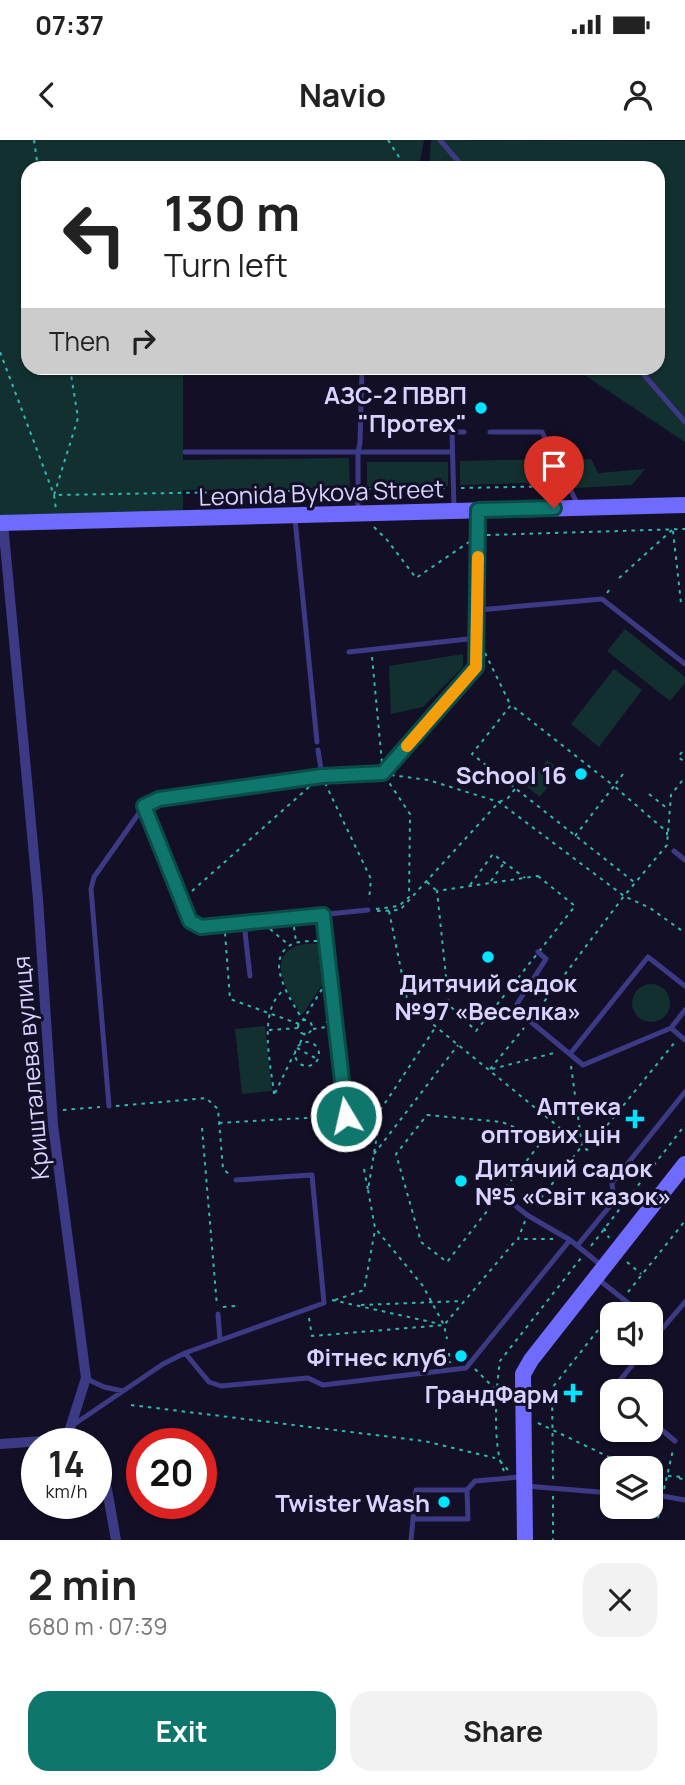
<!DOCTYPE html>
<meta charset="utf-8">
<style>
:root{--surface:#fff;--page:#f2f2f2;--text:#222;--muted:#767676;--accent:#0f766e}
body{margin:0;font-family:Manrope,sans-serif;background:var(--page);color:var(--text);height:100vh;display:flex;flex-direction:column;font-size:26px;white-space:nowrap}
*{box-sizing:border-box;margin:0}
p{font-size:23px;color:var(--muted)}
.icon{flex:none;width:38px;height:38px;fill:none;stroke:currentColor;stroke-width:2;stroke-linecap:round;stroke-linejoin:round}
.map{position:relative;height:1400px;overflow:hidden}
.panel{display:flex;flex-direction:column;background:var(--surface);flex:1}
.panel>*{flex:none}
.top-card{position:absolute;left:21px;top:21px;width:644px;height:214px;border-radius:21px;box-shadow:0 2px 5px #0004;background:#fff;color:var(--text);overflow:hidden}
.buttons{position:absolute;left:600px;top:1162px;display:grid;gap:14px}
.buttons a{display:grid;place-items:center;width:63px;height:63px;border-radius:14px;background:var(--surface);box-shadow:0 2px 5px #0004;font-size:35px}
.speed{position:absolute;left:21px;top:1288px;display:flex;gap:14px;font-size:35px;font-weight:700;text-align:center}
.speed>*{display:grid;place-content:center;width:91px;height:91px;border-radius:50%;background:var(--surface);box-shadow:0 2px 5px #0004;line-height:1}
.speed small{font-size:18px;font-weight:400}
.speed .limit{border:10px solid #d22;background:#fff;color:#111}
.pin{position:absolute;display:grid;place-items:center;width:60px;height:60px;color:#fff;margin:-72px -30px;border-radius:50% 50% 50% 0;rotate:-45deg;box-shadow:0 0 7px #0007}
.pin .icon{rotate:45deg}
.me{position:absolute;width:77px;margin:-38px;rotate:351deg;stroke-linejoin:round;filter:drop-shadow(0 0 5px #0008)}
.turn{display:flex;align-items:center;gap:24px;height:147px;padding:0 28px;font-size:32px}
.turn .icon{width:91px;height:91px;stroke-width:2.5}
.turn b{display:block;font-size:49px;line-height:60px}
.then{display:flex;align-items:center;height:66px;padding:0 28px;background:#0003;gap:14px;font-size:26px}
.round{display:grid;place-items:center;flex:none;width:74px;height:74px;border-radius:21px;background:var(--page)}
.head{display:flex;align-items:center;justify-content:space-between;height:119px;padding:0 28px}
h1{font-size:42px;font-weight:700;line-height:52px}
.action{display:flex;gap:14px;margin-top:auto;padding:14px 28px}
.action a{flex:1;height:80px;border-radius:21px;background:var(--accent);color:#fff;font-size:28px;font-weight:700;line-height:80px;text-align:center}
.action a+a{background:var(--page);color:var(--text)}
.status{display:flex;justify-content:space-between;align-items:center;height:49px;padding:0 35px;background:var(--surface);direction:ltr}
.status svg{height:19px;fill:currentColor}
header{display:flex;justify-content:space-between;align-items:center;height:91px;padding:0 28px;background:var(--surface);font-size:32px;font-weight:700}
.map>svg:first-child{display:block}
</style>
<div class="status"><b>07:37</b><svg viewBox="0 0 49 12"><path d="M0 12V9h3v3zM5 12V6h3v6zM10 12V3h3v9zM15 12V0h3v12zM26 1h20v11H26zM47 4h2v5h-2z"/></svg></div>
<header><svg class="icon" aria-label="back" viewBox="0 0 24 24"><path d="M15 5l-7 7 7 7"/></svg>Navio<svg class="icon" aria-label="person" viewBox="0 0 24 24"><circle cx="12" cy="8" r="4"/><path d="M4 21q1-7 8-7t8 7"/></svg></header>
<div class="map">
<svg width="685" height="1400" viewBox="0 0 685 1400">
<rect width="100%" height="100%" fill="#130f26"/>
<path fill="#12302f" d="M 0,0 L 424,0 L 419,28 L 28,28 L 28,228 L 183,228 L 183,320 L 349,318 L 350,348 L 183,350 L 183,373 L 0,378 Z
M 431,0 L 685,1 L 685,302 L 574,228 L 658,228 L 658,28 L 429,28 Z
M 548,319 L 560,342 L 460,345 L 460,321 Z
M 591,319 L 598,333 L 645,329 L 632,345 L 576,348 L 562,320 Z
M 367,322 L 448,322 L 448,346 L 367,347 Z
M 625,489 L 685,537 L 685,543 L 670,561 L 607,511 Z
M 463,514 L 463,527 L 423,567 L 391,574 L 389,526 Z
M 614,529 L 642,550 L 599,607 L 571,584 Z
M 547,620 L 560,630 L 540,657 L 527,647 Z
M 324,803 L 328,836 L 302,875 C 291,858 264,820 296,806 C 304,803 316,804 324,803 Z
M632 863a19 19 0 1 1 38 0a19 19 0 1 1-38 0Z
M 265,886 L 272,951 L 242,954 L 235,889 Z"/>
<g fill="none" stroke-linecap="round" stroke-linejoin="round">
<path stroke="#2fb8b0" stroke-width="2" stroke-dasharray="3.5 5" stroke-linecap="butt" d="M 34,0 L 38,28
M 388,0 L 406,28
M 0,212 L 54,355 L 56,369
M 70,228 L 78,278 L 54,355 L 351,350
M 461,348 L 561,346
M 367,349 L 445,348
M 374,387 L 387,400 L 416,438 L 469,402
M 673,391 L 681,463 L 685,463
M 487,395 L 685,389
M 619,438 L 672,390
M 607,453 L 612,446
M 485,513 L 510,564
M 372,517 L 382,623
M 682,612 L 678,617 L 685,622
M 623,634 L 614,646 L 667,692 L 667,697
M 391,635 L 428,640 L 499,662 L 624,756 L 667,705 L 671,655 L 685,637
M 325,643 L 371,739 L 369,760
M 649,654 L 668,669
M 575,696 L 614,646 L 511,565 L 472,614 L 634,742
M 538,736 L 575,766 L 476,891 L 449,865 L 437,751 Z
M 491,741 L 504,723
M 427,742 L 436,750
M 470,745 L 493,714 L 525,738
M 192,751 L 309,647
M 376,769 L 399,766 L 409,757 L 410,674 L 388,641
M 377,771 L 400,770 L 499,662 L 508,658 L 515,649
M 389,771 L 408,864 L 582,1006 L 533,1068
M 294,787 L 296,802
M 270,789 L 290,806
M 225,793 L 230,859 L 299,884
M 317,801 C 311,801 302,801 295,803 C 260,817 292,862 303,880 L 322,849
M 534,875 L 624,756 L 650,768 L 685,793
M298 887a7 7 0 1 1 14 0a7 7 0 1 1-14 0Z
M 313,889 L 326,887 L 327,881
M 269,890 L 299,888
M295 914a12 12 0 1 1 24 0a12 12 0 1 1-24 0Z
M 300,903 L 305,893
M 297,908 L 317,919
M 571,926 L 582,1006 L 587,1010 L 675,902
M 490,929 L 524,888
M 492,929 L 554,913
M 275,953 L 294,914
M 274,954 C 271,924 257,870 284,850
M 116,966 L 206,958 L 218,969 L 223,1029 L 230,1035
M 63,970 L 100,967
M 354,971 L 381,969 L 435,888
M 427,975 L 502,982 L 521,990 L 539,1005 L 447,1122 L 421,1102 L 396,1014 Z
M 219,983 L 340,976
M 202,988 L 217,1166
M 374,1014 L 458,905
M 364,1029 L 368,1050 L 381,971
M 368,1050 L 375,1088 L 423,1146 L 444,1185 L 447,1199
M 525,1081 L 518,1099 L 553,1099
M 604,1088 L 609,1098
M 591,1106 L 685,985
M 627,1122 L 641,1134
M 628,1152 L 685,1081
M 332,1160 L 440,1184
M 335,1160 L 364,1150 L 375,1090
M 361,1165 L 463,1161
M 223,1167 L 236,1166
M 309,1178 L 312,1196 L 444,1185 L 517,1099
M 449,1213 L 450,1223
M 475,1229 L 511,1265
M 131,1265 L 424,1301 L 495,1318
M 538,1283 L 632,1328
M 500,1321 L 508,1330
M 504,1331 C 492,1308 496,1248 500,1221 L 581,1118
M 651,1335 L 685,1337
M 679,1338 L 685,1340
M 553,1339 L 552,1248 L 618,1165
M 664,1349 L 673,1310
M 553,1356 L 553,1400
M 658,1378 L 661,1365"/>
<path stroke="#3d3a85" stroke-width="5" d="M 440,0 L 464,28
M 638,228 L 685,282
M 490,292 L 542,292 L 578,365
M 185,312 L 452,312
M 454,367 L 452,292 L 464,292
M 358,371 L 358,312 L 360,303 L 362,228
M 295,379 L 317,602
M 478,470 L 602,459 L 685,524
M 349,512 L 477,498 L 478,373
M 318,610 L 322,636
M 674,711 L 685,720
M 368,770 L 201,787 L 190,781 L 144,666 L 159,659 L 322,636 L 383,633 L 476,527 L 477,498
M 322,775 L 347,976
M 244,783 L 250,836
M 538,812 L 546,819 L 517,864 L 524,876 L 583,925 L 671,888 L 685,900
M 671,888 L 685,870
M 570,914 L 648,817 L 685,846
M 109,966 L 91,749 L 94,737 L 144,666
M 236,1040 L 312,1035 L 324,1163 L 185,1213 L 209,1242 L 221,1246 L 308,1238 L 323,1245 L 466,1228 L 570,1100
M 501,1054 L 527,1075 L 570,1100 L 601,1125
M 577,1106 L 614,1061 L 612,1043 L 685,952
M 598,1139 L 642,1174
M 218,1174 L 220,1200
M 652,1183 L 661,1190
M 651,1202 L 685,1162
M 87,1239 L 104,1247 L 123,1251
M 616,1251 L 613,1249 L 642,1213
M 651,1281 L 675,1301
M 73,1285 L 163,1224 L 185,1213
M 525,1346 L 612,1353
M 651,1354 L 685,1360
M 413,1379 L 416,1350 L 467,1350 L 475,1341 L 520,1337
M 411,1400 L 413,1379 L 468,1379 L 467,1350"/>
<path stroke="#3d3a85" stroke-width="10" d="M 3,383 L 38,759 L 53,985 L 86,1238 L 67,1298
M 0,1304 L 85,1298 L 90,1304
M 96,1310 L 101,1316 L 116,1400"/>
<path stroke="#6f6bff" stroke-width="16" d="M 0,383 L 685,365
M 525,1400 L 523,1234 L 531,1220 L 685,1024"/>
</g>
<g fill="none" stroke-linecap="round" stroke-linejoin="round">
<defs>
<path id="route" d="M 346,976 L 323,775 L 201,787 L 190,781 L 144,666 L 159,659 L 322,636 L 383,633 L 476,527 L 478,370 L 554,368"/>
</defs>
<use href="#route" stroke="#0a4d48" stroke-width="18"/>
<use href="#route" stroke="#0f766e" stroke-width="12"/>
<path stroke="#f59e0b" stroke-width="12" d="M 407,606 L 476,527 L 478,417"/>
</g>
<g fill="#00e5ff" stroke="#130f26" stroke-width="2.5">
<circle cx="481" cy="268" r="7"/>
<circle cx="581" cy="634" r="7"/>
<circle cx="488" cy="817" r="7"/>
<path d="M631.5 968.5h7v7h7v7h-7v7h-7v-7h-7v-7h7z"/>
<circle cx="461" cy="1041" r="7"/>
<circle cx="461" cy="1216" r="7"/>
<path d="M569.5 1242.5h7v7h7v7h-7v7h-7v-7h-7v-7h7z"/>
<circle cx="444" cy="1362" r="7"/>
</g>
<g text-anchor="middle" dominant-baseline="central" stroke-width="6" stroke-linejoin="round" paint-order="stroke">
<g font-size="24" font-weight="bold" fill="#d9d4ff" stroke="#130f26" text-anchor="end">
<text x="467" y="254">АЗС-2 ПВВП<tspan x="467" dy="28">"Протех"</tspan></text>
<text x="567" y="634">School 16</text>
<text x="488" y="842" text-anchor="middle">Дитячий садок<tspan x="488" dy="28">№97 «Веселка»</tspan></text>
<text x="621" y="965">Аптека<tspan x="621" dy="28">оптових цін</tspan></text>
<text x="475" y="1027" text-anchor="start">Дитячий садок<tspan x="475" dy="28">№5 «Світ казок»</tspan></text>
<text x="447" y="1216">Фітнес клуб</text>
<text x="559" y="1253">ГрандФарм</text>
<text x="430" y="1362">Twister Wash</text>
</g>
<g font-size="24" fill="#d9d4ff" stroke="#130f26">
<text transform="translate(321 352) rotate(-2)">Leonida Bykova Street</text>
<text transform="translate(30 928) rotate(-95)">Кришталева вулиця</text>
</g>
</g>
</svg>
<div class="buttons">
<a><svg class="icon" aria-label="sound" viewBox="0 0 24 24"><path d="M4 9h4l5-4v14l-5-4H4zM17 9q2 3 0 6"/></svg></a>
<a><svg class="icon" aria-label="search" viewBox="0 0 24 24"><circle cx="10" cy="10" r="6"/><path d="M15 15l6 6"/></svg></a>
<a><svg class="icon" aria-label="layers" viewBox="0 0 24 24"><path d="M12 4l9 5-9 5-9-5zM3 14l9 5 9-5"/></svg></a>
</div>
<div class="speed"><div>14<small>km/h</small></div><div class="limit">20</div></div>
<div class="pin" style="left:554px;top:368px;background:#d93025"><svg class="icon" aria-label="arrive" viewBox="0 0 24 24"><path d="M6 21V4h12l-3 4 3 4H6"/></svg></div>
<svg class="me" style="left:346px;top:976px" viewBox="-20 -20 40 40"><circle r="17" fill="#0f766e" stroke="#fff" stroke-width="3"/><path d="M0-11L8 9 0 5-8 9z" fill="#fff"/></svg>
<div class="top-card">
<div class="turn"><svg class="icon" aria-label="left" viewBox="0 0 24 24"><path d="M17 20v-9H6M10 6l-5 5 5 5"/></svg><div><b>130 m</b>Turn left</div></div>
<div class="then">Then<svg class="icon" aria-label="right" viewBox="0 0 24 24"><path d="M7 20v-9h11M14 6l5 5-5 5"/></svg></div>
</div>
</div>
<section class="panel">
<div class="head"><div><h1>2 min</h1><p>680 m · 07:39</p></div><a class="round"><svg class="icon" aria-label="close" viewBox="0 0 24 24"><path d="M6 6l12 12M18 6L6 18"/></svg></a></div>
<div class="action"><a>Exit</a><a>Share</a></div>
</section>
